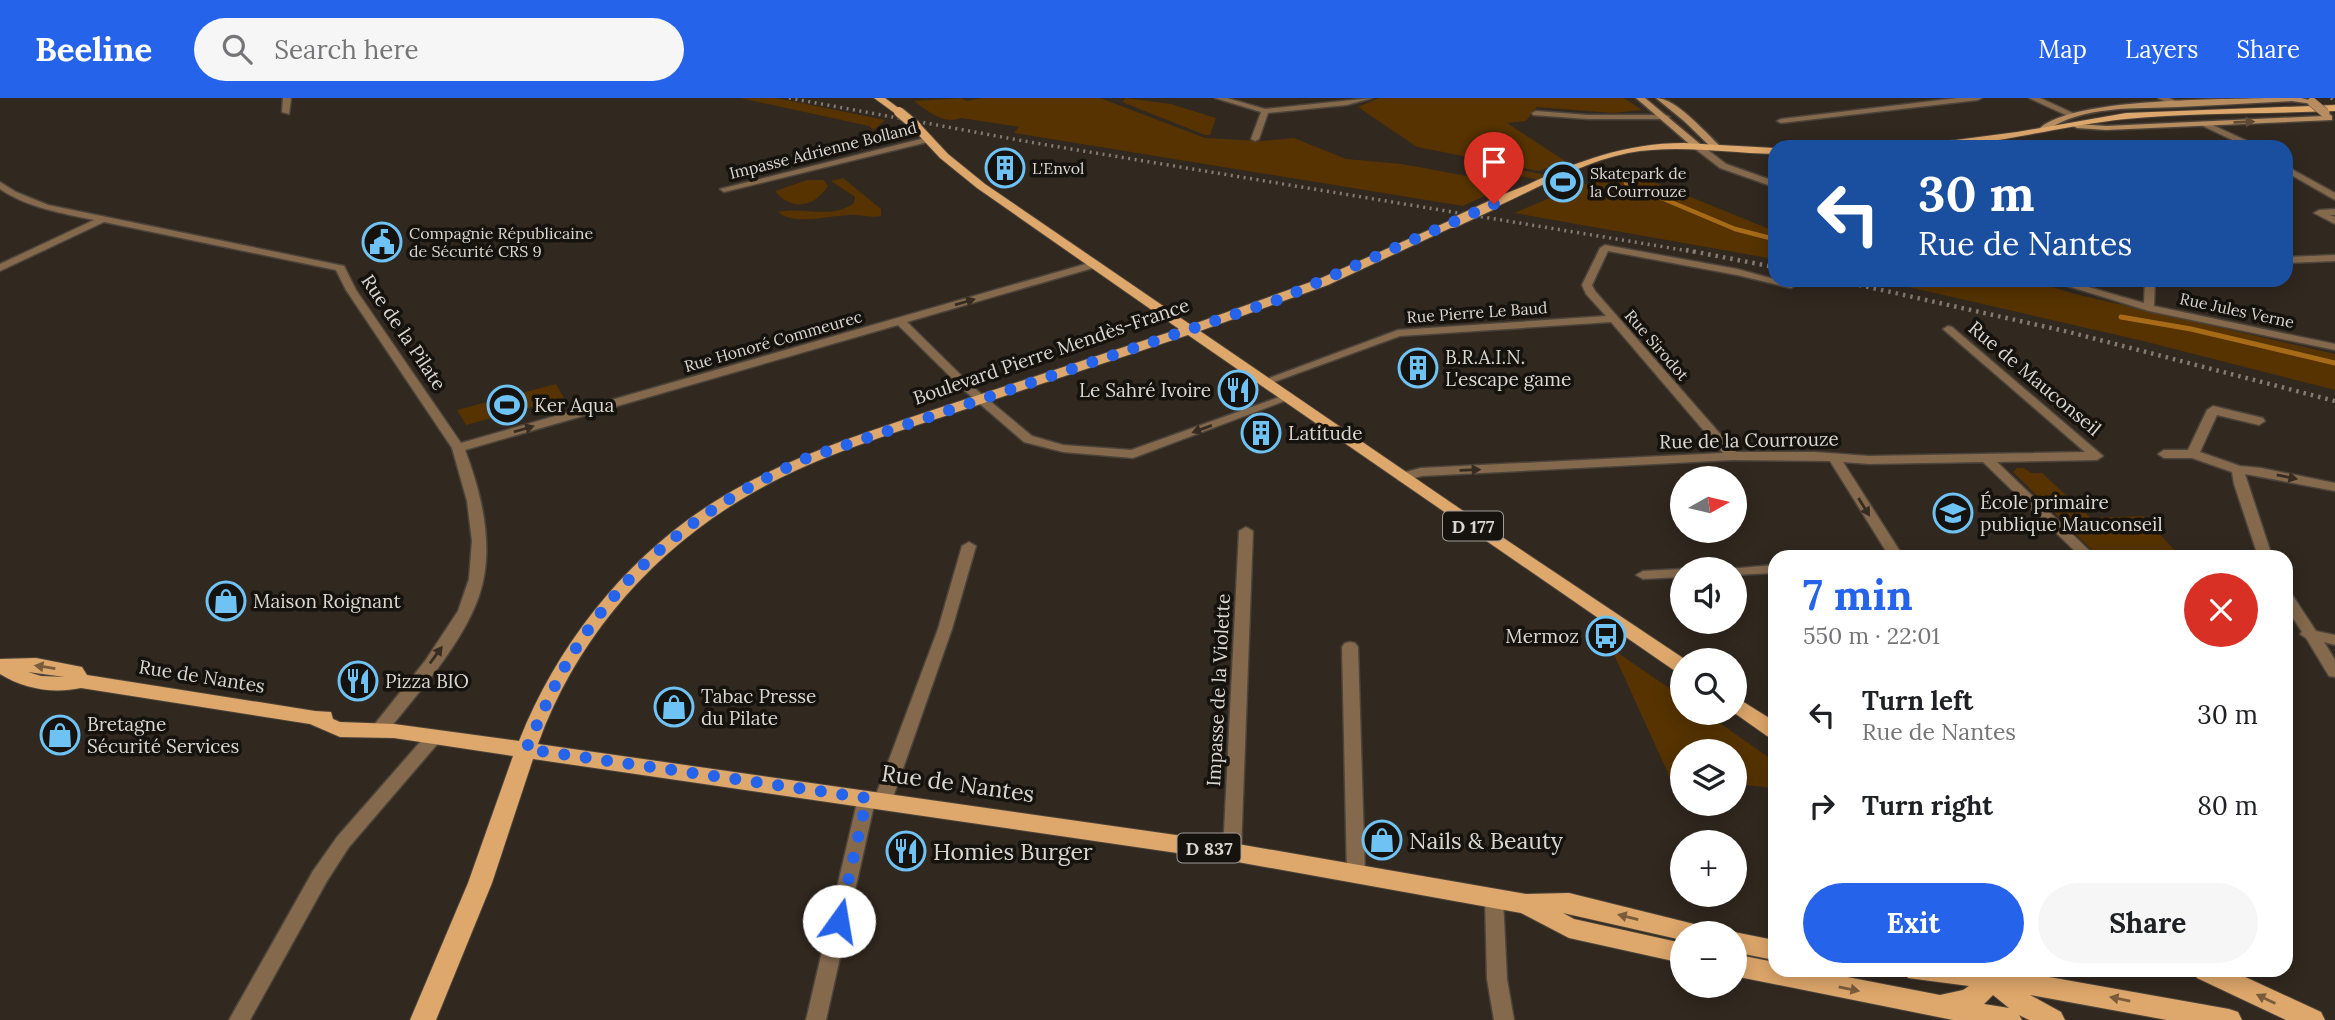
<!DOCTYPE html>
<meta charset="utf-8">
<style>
:root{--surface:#fff;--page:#f6f6f6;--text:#202124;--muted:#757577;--accent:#2563eb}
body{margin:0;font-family:Lora,serif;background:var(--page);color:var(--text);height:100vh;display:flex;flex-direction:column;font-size:26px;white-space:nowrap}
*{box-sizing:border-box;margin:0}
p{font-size:23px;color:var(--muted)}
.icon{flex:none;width:38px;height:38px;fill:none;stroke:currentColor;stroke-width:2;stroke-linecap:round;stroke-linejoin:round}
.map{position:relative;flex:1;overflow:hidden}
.side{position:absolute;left:1768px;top:452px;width:525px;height:427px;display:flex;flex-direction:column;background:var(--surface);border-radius:21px;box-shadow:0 4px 18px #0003}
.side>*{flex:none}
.guide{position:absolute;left:1768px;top:42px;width:525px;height:147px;border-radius:21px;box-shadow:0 4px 18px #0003;background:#1a4fa0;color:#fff;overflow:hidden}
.needle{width:46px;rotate:82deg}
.buttons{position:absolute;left:1670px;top:368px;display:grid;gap:14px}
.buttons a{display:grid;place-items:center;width:77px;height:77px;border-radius:50%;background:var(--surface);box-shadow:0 4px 18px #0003;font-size:35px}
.pin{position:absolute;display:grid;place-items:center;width:60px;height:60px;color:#fff;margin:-72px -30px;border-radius:50% 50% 50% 0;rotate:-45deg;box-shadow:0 0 7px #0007}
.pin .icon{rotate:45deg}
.me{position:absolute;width:77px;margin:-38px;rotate:13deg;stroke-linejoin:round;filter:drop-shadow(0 0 5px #0008)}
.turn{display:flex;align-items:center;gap:24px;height:147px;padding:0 35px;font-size:32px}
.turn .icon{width:91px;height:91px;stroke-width:2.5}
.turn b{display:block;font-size:49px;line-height:60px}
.round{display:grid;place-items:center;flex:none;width:74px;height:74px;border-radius:37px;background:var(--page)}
.overview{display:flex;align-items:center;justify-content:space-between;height:119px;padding:0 35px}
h1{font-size:42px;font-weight:700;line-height:52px;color:var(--accent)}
.button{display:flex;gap:14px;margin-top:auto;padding:14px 35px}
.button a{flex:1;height:80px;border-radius:42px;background:var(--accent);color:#fff;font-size:28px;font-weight:700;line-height:80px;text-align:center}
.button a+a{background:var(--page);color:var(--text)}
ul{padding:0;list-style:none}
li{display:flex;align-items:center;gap:21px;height:91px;padding:0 35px}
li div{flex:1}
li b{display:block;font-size:26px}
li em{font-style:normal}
header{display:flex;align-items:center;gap:42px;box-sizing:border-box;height:98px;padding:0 35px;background:var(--accent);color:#fff}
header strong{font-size:33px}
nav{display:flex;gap:38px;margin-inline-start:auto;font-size:24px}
.search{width:490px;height:63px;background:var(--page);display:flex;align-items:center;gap:18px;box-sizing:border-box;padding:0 24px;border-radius:38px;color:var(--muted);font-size:26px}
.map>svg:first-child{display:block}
</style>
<header>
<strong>Beeline</strong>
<div class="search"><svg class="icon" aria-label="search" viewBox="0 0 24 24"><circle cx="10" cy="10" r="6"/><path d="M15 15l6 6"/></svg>Search here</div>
<nav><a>Map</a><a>Layers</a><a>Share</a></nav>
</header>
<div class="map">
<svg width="2335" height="922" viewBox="0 0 2335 922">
<rect width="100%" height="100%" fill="#31281f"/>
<path fill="#563300" d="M 740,0 L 776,0 L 885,22 L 874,32 L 869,28 Z
M 961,0 L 967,3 L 981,0 L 1100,0 L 1205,40 L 1261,43 L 1294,40 L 1346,61 L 1402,66 L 1510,86 L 1463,108 L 1014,35 L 1019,29 L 961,20 C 943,27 928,13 914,3 Z
M 1126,0 L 1171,6 L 1216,20 L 1210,37 L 1205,37 L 1122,4 Z
M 1379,0 L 1624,0 L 1642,12 L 1613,15 L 1537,9 L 1526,23 L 1507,25 L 1565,63 L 1539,73 L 1417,49 L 1358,9 Z
M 1476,69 L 1527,73 L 1586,86 L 1622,71 L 1774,133 L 1774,161 L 1514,115 L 1574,90 L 1526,79 L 1475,75 Z
M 843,80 L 881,111 L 881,118 C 871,120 864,117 854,117 C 833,116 795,129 778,114 C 805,108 831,122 854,105 L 855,99 L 831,83 Z
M 807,82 L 824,82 L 828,88 C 814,110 791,113 775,93 Z
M 1878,182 L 2029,182 L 2075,196 L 2335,256 L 2335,292 L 2139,242 Z
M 556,286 L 564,300 L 466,327 L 457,312 Z
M 2017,370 L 2024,370 L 2031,375 L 2042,375 L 2091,420 L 2143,418 L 2179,457 L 2095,455 L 2013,374 Z
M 1611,550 L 1682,599 L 1682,614 L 1704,614 L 1774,663 L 1774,690 L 1734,686 L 1734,653 L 1682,653 L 1682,685 L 1673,686 Z"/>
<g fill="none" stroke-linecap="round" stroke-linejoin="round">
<path stroke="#a76b18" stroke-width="4.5" d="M 1626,85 L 1735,131 L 1774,141"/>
<path stroke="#a76b18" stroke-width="5" d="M 2121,219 L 2191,231 L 2335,265"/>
<defs>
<path id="street" d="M 283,0 L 291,0 L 289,16 L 282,14 Z
M 1215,0 L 1227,0 L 1265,11 L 1372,0 L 1347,7 L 1268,15 L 1259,41 L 1255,43 L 1251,41 L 1261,14 Z
M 1958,0 L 1982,0 L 1978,2 L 1781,25 L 1777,23 L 1781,21 Z
M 2029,0 L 2040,0 L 2075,16 L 2068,18 Z
M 2158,0 L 2169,0 L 2182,6 L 2175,8 Z
M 1536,13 L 1588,17 L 1666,17 L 1670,19 L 1666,21 L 1588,21 L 1533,17 L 1532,15 Z
M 2206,24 L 2256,47 L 2257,49 L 2247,49 L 2203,28 L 2202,26 Z
M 929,39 L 932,39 L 932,43 L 724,94 L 720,91 Z
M 1694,46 L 1700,46 L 1726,66 L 1774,83 L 1774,89 L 1720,70 L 1694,50 Z
M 2286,68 L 2335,95 L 2335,102 L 2286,74 Z
M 0,84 L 16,94 L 48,107 L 344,168 L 356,192 L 461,345 L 1096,163 L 1101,166 L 1100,168 L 907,224 L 973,289 L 1032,338 L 1063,347 L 1131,352 L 1285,297 L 1289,295 L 1295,299 L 1133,360 L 1063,354 L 1024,344 L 965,293 L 898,227 L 465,352 C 482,396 495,452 479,498 C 462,547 418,595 386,635 L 374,635 L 372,631 L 374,627 L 425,563 L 458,513 L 469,481 L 472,443 L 467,403 L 452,350 L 346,192 L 336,172 L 104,124 L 0,173 L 0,166 L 94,122 C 62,115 28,110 0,91 Z
M 2335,111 L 2335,117 L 2330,117 L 2335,119 L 2335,126 L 2314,115 L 2319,112 Z
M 1605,147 L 1737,171 L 1796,187 L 1791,190 L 1737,177 L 1608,153 L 1592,187 L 1595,193 L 1736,354 L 1815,354 L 1869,358 L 2085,354 L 1943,231 L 1948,228 L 1952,229 L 2103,358 L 2097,362 L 1997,364 L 2095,458 L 2080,458 L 1983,364 L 1869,366 L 1843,364 L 1903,458 L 1889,458 L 1830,363 L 1733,362 L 1422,378 L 1403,383 L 1398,382 L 1397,379 L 1398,376 L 1421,370 L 1723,355 L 1611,224 L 1400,238 L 1271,285 L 1263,285 L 1261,283 L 1398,232 L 1606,218 L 1586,196 L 1582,187 L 1600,150 Z
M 2335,157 L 2335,163 L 2286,165 L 2286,159 Z
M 2048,182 L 2064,182 L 2144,205 L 2145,182 L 2155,182 L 2154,208 L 2335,246 L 2335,252 L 2149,213 Z
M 2213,308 L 2263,320 L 2265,323 L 2259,327 L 2217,317 L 2200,354 L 2240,368 L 2261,370 L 2335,385 L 2335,393 L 2245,376 L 2272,458 L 2258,458 L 2234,386 L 2232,374 L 2192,360 L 2164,360 L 2158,356 L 2164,352 L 2188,352 L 2207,312 Z
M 1246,429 L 1253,433 L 1241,754 L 1238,759 L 1232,761 L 1226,759 L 1223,754 L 1239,433 Z
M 969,444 L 976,448 L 952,531 L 892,702 L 889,707 L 883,709 L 877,707 L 875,703 L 826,922 L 806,922 L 858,700 L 861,695 L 867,693 L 873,695 L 875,699 L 938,531 L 962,448 Z
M 1774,467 L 1774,475 L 1734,477 L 1734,471 L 1728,471 Z
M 1682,471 L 1682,479 L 1643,481 L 1636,477 L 1643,473 Z
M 2286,493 L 2291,495 L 2316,533 L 2335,537 L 2335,547 L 2324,544 L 2335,562 L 2335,579 L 2329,578 L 2306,540 L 2300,536 L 2302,534 L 2286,509 Z
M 1350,544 L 1355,545 L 1358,549 L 1365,777 L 1363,782 L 1356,784 L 1349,782 L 1347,777 L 1342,549 L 1345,545 Z
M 434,633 L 440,635 L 442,639 L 440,643 L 349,749 L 327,783 L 250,922 L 229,922 L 313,773 L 337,739 L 428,635 Z
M 1494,793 L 1501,796 L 1503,801 L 1507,881 L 1514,922 L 1494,922 L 1487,881 L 1485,801 L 1487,796 Z"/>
<path id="secondary" d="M 1636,0 L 1645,0 L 1700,46 L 1700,50 L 1694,50 Z
M 1656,0 C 1676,0 1705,34 1720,48 L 1720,52 L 1714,52 L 1684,23 Z
M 2265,0 L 2301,0 L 2316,4 L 2312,6 L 2292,3 C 2254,5 2216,7 2178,9 C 2136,11 2084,7 2047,32 L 2040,30 C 2074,0 2215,2 2265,0 Z
M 2325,13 L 2332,18 L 2332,22 L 2106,32 L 2077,30 L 2073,28 L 2077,26 L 2106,28 L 2323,18 L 2321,15 Z"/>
<path id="primary" d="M 874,0 L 885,0 L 904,14 L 896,16 Z
M 2335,7 L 2335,13 C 2266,16 2195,14 2126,21 C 2056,28 1992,49 1920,49 L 1925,46 L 2017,34 L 2126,15 Z
M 912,26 L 920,26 L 948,56 L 985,86 L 1191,227 L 1319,181 L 1449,123 L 1457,123 L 1457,127 L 1328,187 L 1200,233 L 1475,421 L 1686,562 L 1682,562 L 1682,575 L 1675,573 L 1188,237 C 1109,264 1030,289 951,316 C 885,338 815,359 754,394 C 655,450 577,538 538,646 L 1232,745 L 1526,796 L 1569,795 L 1702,828 L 1706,835 L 1682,835 L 1682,842 L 1563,815 L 1574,821 L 1682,845 L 1682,865 L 1569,840 L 1521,815 L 1232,763 L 533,661 L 492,785 L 436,922 L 410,922 L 468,785 L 513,658 L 394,640 L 340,639 L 310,626 L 81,590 C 53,596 24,591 0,576 L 0,561 L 36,560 L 82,569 L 87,577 L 315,613 L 331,614 L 333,621 L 340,624 L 394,626 L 519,643 C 562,535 641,441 745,386 C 807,353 875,331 942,309 C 1021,283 1100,257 1179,231 L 977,90 L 940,60 L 912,30 ZM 28,574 L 65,579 L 41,578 Z
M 1684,45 L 1774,50 L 1774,56 C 1726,55 1677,46 1628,55 C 1583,64 1540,89 1498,108 L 1488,106 C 1498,97 1515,92 1527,87 C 1578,63 1626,45 1684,45 Z
M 1734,598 L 1774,623 L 1774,640 L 1767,638 L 1733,614 Z
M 1734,834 L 1774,842 L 1774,862 L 1734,854 L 1734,835 L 1731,835 Z
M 1734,856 L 1774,864 L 1774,872 L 1811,872 L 1940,897 L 1963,892 L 1969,888 L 1908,880 L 1905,872 L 2009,872 L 2229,911 L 2238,914 L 2242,922 L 2167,922 L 2030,897 L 2061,914 L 2065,922 L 2029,922 L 2019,917 L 2022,922 L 1953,922 L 1734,878 ZM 1993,897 L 2009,910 L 1984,906 Z
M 2194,872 L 2230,872 L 2321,914 L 2325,922 L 2286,922 L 2197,880 Z"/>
</defs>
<use href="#street" stroke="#4c443b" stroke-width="3"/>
<use href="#secondary" stroke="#4c443b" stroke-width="3"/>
<use href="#primary" stroke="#4c443b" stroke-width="2"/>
<use href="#street" fill="#84694d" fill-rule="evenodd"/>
<use href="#secondary" fill="#b78c5e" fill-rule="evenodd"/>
<use href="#primary" fill="#dea76b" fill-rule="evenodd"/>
<path stroke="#837b74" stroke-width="3.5" stroke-dasharray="2 4.5" stroke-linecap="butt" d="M 789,0 L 1035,45 L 1695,154
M 2331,0 L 2335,3"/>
<path stroke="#837b74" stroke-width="4.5" stroke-dasharray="2.5 5" stroke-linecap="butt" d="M 1686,152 L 1774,169
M 1837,182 L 2069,234 L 2335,303"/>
<defs>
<path id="secondary-bridge" d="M 2312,4 L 2325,15"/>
<path id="primary-bridge" d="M 899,14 L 916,28
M 1453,125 L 1494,106"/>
</defs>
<use href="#secondary-bridge" stroke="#4c443b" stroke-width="10" stroke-linecap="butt"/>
<use href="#primary-bridge" stroke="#4c443b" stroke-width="12" stroke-linecap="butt"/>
<use href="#secondary-bridge" stroke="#b78c5e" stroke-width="9"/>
<use href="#primary-bridge" stroke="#dea76b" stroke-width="10"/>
</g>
<defs><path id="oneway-solid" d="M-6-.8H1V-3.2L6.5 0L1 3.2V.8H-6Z" transform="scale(1.75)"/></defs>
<use fill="#5e4932" href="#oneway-solid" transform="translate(2244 24) rotate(-2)"/>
<g fill="#372c21">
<use href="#oneway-solid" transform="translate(965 204) rotate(-16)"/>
<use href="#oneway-solid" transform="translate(524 331) rotate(-16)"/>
<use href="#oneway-solid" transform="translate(1202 331) rotate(160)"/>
<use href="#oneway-solid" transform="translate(1470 372) rotate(-2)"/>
<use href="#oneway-solid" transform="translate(2287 379) rotate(11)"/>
<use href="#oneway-solid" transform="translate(1864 409) rotate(58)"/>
<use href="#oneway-solid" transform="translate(436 557) rotate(-54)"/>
</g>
<g fill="#7a5c3c">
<use href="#oneway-solid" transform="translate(45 569) rotate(-171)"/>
<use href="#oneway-solid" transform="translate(1628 819) rotate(-166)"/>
<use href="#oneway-solid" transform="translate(1849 891) rotate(11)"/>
<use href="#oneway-solid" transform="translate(2120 901) rotate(-169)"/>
<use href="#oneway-solid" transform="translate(2266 901) rotate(-154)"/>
</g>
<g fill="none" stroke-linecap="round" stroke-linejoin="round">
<path stroke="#2563eb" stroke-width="12" stroke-dasharray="0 21.6" d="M 839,823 L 867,700 L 526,651 C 541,619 554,585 573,555 C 630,462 709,405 807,360 L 1280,201 L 1494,106"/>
</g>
<defs>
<symbol id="building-ring" viewBox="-11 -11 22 22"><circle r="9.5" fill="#16120e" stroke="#6fc2f4" stroke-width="1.5"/><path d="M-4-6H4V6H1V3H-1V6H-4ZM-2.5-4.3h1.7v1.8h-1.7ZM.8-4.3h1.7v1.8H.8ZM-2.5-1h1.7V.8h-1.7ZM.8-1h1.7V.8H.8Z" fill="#6fc2f4"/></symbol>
<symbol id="stadium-ring" viewBox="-11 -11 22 22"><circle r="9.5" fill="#16120e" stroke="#6fc2f4" stroke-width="1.5"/><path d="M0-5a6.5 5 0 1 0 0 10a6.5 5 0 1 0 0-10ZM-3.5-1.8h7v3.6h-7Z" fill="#6fc2f4"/></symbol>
<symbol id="civic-ring" viewBox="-11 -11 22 22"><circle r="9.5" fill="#16120e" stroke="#6fc2f4" stroke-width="1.5"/><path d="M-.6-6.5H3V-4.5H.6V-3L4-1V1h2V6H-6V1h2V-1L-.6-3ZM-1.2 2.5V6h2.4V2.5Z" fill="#6fc2f4"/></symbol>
<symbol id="restaurant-ring" viewBox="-11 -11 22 22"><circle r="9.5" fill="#16120e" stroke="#6fc2f4" stroke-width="1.5"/><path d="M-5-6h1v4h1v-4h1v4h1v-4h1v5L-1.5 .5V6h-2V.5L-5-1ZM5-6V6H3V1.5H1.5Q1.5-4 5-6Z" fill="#6fc2f4"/></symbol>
<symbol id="school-ring" viewBox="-11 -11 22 22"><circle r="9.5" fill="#16120e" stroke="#6fc2f4" stroke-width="1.5"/><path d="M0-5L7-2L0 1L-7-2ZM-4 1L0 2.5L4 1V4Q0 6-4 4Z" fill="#6fc2f4"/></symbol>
<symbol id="shop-ring" viewBox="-11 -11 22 22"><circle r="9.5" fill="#16120e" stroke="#6fc2f4" stroke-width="1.5"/><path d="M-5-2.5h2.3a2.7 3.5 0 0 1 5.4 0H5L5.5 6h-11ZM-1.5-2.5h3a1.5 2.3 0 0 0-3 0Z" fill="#6fc2f4"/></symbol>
<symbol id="bus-ring" viewBox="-11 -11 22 22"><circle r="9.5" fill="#16120e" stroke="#6fc2f4" stroke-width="1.5"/><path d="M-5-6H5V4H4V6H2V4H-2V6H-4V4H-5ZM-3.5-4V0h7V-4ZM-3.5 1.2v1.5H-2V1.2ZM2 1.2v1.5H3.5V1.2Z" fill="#6fc2f4"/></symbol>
</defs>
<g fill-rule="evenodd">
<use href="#building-ring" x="983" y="48" width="44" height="44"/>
<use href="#stadium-ring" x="1541" y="62" width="44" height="44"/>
<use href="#civic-ring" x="360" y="122" width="44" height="44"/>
<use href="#building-ring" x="1396" y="248" width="44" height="44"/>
<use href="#restaurant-ring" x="1216" y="270" width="44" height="44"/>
<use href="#stadium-ring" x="485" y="285" width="44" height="44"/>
<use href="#building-ring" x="1239" y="313" width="44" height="44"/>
<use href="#school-ring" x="1931" y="393" width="44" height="44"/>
<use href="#shop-ring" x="204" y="481" width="44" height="44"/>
<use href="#bus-ring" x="1584" y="516" width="44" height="44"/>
<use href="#restaurant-ring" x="336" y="561" width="44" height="44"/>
<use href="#shop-ring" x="652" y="587" width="44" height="44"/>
<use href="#shop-ring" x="38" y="615" width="44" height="44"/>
<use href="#shop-ring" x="1360" y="720" width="44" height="44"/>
<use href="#restaurant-ring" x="884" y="731" width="44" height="44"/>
</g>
<g text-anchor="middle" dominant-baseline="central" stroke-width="7" stroke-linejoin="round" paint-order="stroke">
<g font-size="16" fill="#dcd6d0" stroke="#16120e">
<text transform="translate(823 52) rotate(-14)">Impasse Adrienne Bolland</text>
<text transform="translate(2237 212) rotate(12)">Rue Jules Verne</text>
<text transform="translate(1477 214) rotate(-4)">Rue Pierre Le Baud</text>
<text transform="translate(773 243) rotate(-16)">Rue Honoré Commeurec</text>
<text transform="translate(1657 247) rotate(49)">Rue Sirodot</text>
</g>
<g font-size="16" fill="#dcd6d0" stroke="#16120e" text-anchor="start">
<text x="1032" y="70">L'Envol</text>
<text x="1590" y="75">Skatepark de<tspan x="1590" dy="18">la Courrouze</tspan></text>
<text x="409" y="135">Compagnie Républicaine<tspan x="409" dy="18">de Sécurité CRS 9</tspan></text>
</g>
<g fill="#16120e" stroke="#a19b96" stroke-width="2">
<rect x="1443" y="413.5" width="60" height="29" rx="5"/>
<rect x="1177.5" y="735.5" width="63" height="29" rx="5"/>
</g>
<g font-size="18" font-weight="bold" fill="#dcd6d0">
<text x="1473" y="428">D 177</text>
<text x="1209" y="750">D 837</text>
</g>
<g font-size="19" fill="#dcd6d0" stroke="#16120e">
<text transform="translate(404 234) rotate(56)">Rue de la Pilate</text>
<text transform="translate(1051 253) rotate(-19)">Boulevard Pierre Mendès-France</text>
<text transform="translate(2035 280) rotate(40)">Rue de Mauconseil</text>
<text transform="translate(1749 342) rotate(-1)">Rue de la Courrouze</text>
<text transform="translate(202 578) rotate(9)">Rue de Nantes</text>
<text transform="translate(1218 592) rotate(-87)">Impasse de la Violette</text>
</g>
<g font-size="19" fill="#dcd6d0" stroke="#16120e" text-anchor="start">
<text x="1445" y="259">B.R.A.I.N.<tspan x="1445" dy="22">L'escape game</tspan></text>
<text x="1211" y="292" text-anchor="end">Le Sahré Ivoire</text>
<text x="534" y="307">Ker Aqua</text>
<text x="1288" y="335">Latitude</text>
<text x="1980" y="404">École primaire<tspan x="1980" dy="22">publique Mauconseil</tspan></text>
<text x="253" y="503">Maison Roignant</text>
<text x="1579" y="538" text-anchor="end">Mermoz</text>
<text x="385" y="583">Pizza BIO</text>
<text x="701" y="598">Tabac Presse<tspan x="701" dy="22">du Pilate</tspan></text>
<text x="87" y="626">Bretagne<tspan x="87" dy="22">Sécurité Services</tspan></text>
</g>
<g font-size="23" fill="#dcd6d0" stroke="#16120e">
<text transform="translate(958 685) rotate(8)">Rue de Nantes</text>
</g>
<g font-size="23" fill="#dcd6d0" stroke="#16120e" text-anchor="start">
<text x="1409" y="742">Nails &amp; Beauty</text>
<text x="933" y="753">Homies Burger</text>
</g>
</g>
</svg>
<div class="buttons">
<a><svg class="needle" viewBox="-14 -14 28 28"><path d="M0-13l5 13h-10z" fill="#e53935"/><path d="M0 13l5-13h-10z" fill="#757577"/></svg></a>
<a><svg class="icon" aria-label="sound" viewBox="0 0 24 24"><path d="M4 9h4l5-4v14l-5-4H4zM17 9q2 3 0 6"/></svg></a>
<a><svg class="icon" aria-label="search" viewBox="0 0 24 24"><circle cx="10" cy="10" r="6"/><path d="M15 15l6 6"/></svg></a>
<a><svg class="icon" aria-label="layers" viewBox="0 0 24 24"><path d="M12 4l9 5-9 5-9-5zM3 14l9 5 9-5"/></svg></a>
<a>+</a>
<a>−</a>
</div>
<div class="pin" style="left:1494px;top:106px;background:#d93025"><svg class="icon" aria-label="arrive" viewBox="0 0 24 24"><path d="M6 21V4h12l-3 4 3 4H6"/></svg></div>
<svg class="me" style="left:839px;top:823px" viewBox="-20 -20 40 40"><circle r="19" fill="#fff"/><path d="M0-13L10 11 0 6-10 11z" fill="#2563eb"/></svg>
<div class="guide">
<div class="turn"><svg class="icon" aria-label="left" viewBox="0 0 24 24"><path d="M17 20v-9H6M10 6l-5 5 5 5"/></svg><div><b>30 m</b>Rue de Nantes</div></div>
</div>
<section class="side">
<div class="overview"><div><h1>7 min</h1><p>550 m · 22:01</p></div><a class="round" style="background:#d93025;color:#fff"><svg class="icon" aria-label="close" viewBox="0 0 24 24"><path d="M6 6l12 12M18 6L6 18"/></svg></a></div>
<ul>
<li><svg class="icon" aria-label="left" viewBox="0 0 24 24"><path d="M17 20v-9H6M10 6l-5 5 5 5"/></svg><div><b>Turn left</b><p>Rue de Nantes</p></div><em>30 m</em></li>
<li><svg class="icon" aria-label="right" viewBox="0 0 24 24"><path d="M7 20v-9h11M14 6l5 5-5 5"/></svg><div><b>Turn right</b></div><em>80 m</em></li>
</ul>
<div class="button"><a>Exit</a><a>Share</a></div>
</section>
</div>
